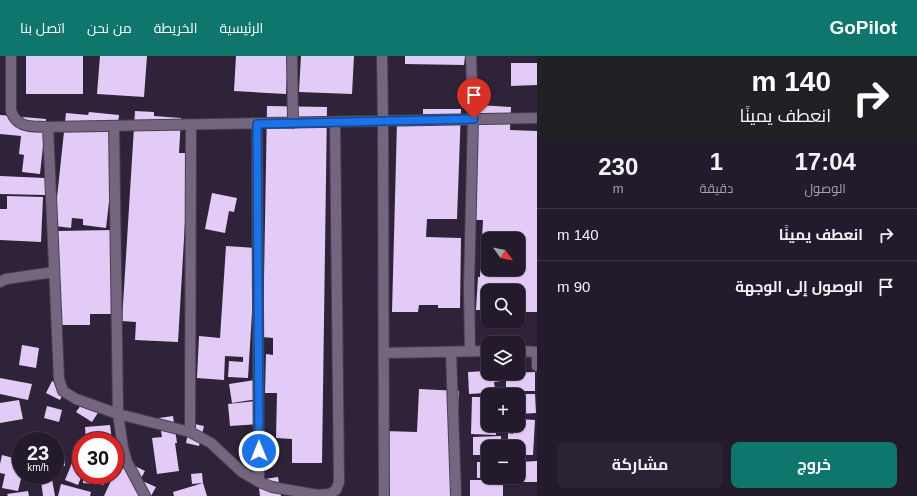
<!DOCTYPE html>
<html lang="ar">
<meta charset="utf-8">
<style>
:root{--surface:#231a2b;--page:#2b2333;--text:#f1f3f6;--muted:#a3a1a9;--line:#403847;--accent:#0f766e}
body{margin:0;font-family:Helvetica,Cairo,sans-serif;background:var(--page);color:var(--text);direction:rtl;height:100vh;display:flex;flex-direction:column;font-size:15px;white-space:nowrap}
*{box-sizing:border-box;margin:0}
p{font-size:13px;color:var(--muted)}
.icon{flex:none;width:22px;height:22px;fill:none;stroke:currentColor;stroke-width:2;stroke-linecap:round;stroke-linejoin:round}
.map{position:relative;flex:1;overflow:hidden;direction:ltr}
.sheet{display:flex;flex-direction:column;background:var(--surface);width:380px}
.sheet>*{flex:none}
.guide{background:#202124;color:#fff;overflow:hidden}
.needle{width:26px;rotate:123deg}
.tools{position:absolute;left:481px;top:176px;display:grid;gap:8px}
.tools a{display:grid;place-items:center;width:44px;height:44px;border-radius:8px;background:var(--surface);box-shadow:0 1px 3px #0004,0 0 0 1px var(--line);font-size:20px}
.speed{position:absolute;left:12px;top:376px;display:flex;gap:8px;font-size:20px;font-weight:700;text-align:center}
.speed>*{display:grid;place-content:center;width:52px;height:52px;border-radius:50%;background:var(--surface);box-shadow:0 1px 3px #0004,0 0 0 1px var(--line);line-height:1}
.speed small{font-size:10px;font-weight:400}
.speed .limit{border:6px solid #d22;background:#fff;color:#111}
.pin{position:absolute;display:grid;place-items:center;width:34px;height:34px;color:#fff;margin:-41px -17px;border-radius:50% 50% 50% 0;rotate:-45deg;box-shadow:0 0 4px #0007}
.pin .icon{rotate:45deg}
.me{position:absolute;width:44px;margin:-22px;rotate:0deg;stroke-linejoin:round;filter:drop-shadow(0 0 3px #0008)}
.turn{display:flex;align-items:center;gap:14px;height:84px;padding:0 20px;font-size:18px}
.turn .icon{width:52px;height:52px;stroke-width:2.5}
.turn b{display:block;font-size:28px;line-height:34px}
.eta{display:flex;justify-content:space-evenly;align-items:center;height:68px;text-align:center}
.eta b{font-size:24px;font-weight:700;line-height:28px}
.cta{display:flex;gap:8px;margin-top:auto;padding:8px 20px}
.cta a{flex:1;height:46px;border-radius:8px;background:var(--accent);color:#fff;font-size:16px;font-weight:700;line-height:46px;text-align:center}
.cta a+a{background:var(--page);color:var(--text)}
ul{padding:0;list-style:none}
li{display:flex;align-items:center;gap:12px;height:52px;padding:0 20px;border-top:1px solid var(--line)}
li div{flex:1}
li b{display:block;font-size:15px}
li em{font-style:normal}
header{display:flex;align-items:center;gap:24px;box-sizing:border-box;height:56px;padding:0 20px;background:var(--accent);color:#fff}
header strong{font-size:19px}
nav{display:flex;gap:22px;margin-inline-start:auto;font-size:14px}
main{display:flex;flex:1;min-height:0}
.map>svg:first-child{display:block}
</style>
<header>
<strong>GoPilot</strong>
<nav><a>الرئيسية</a><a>الخريطة</a><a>من نحن</a><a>اتصل بنا</a></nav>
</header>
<main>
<section class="sheet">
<div class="guide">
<div class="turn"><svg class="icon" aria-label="right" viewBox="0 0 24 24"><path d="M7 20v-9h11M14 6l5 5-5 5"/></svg><div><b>140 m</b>انعطف يمينًا</div></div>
</div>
<div class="eta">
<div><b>17:04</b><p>الوصول</p></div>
<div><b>1</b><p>دقيقة</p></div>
<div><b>230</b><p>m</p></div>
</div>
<ul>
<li><svg class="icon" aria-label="right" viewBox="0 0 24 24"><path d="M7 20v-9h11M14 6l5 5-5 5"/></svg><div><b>انعطف يمينًا</b></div><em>140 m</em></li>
<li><svg class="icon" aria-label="arrive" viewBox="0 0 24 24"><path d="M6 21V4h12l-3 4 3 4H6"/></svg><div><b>الوصول إلى الوجهة</b></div><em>90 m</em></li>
</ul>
<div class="cta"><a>خروج</a><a>مشاركة</a></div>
</section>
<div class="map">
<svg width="537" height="440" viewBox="0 0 537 440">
<rect width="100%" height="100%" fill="#2f2339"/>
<path fill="#e3cbf7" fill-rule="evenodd" d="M 26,0 L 83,0 L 83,38 L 26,38 Z
M 100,0 L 147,0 L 144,41 L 97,38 Z
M 236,0 L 288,0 L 286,38 L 234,35 Z
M 301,0 L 354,0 L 352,38 L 299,36 Z
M 405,0 L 465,0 L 464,9 L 405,8 Z
M 511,7 L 537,7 L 537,29 L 511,30 Z
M 479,49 L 511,51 L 510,74 L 537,75 L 537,256 L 518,256 L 518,235 L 488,235 L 488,254 L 476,254 L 478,221 L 480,221 L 483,164 L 474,164 ZM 488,183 L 518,183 L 518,213 L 488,213 Z
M 267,50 L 327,51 L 322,407 L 292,407 L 292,383 L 276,382 L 277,337 L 265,337 L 266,298 L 273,299 L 273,282 L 263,281 Z
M 423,53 L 461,53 L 457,163 L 427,163 L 426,181 L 461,182 L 460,252 L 438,252 L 438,249 L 419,249 L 418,256 L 392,256 L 397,66 L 423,67 Z
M 135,55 L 154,56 L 154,60 L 181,62 L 179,97 L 189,97 L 178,286 L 135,284 L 136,266 L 122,265 Z
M 89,56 L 119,59 L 106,172 L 83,169 L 83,163 L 72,162 L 71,172 L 55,170 L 57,151 L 56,151 L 66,57 L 88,59 Z
M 0,59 L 46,63 L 40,118 L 22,116 L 24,99 L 19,98 L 21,80 L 0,78 Z
M 0,120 L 45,122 L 45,139 L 0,138 Z
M 212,137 L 237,142 L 234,156 L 229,155 L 225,177 L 205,173 Z
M 7,140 L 43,141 L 41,186 L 0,184 L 0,153 L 7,153 Z
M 112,174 L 114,258 L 90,258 L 90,269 L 59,269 L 57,175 Z
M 226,190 L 256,192 L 248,322 L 228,321 L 229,305 L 243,306 L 243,301 L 225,300 L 224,324 L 197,322 L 199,280 L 220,282 Z
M 22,289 L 39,292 L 36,312 L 19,309 Z
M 488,315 L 488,317 L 501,317 L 501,325 L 494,326 L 495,333 L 485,334 L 485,337 L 469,338 L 468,316 Z
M 535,316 L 535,335 L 506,335 L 506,317 Z
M 0,322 L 32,328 L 28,344 L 0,338 Z
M 255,324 L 257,343 L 232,347 L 229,328 Z
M 52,325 L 66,332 L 60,344 L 46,337 Z
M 419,333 L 459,335 L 456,440 L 383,440 L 385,375 L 417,376 Z
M 518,338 L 535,338 L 536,357 L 518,358 Z
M 472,341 L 488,341 L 488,369 L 496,369 L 496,379 L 471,378 Z
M 86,342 L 101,352 L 92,366 L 76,356 Z
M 19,344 L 23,363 L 0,367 L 0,347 Z
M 257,345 L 259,368 L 230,370 L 228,348 Z
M 47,350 L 62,354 L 59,366 L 44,362 Z
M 173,360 L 177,387 L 175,387 L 179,415 L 157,418 L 152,382 L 162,381 L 159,362 Z
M 518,363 L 535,364 L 533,399 L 518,399 L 518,391 L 508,391 L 508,377 L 513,378 L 514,369 L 518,369 Z
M 190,367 L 204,370 L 199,390 L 186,387 Z
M 110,369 L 112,385 L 86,385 L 85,371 Z
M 501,380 L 501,391 L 488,391 L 488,399 L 473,399 L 473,381 Z
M 2,399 L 21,404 L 22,419 L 18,435 L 2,432 L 5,418 L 0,417 L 0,408 Z
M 64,399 L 65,410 L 55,411 L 55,400 Z
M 121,403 L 145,415 L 140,424 L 156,431 L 151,440 L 104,440 Z
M 537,405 L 537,426 L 510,426 L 510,421 L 518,421 L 518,406 Z
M 477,406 L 488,406 L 488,421 L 477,422 Z
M 72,407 L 81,411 L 81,419 L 82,419 L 78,429 L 65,424 Z
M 202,417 L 203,427 L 192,428 L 191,418 Z
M 83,419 L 105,419 L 104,429 L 83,427 Z
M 278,421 L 281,440 L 260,440 L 258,424 Z
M 52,423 L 55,440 L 43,440 L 41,425 Z
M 470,424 L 503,424 L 503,440 L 470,440 Z
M 203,427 L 207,440 L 174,440 L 173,436 Z
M 61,428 L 91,436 L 90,440 L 58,440 Z
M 28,435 L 29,440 L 8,440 L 7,438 Z"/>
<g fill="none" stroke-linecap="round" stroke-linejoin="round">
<defs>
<path id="minor" d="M 11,0 L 11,55 C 18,73 31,70 48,71 L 537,62
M 292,0 L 293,67
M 382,0 L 383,65 L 384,440
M 257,68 L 259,426
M 114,70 L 118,358 L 123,392 L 127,406 L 145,440
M 48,71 L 59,323 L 63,335 L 76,343 L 118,358 L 190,376 L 211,387 L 242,416 L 259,426 L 272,431 L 318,439 L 330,438 L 336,434 L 339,426 L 335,66
M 0,226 L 6,223 L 54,216
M 470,295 L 469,230 L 473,63 L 471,0
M 518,295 L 537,296
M 451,296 L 456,440
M 537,296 L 537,310
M 384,297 L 488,295
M 190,376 L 191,69"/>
</defs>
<use href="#minor" stroke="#4a4052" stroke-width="12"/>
<use href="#minor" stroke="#74667f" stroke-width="10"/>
</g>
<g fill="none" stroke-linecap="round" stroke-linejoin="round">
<defs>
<path id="route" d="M 259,395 L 257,68 L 474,63"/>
</defs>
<use href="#route" stroke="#114b97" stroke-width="10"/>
<use href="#route" stroke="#1a73e8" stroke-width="7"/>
</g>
</svg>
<div class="tools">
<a><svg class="needle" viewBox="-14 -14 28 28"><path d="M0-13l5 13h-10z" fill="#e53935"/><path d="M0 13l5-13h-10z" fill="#a3a1a9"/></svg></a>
<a><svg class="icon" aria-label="search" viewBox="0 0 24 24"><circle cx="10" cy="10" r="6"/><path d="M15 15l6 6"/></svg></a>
<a><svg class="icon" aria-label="layers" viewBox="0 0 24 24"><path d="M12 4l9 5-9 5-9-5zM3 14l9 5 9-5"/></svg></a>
<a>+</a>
<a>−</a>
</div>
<div class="speed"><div>23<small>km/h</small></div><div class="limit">30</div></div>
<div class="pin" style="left:474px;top:63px;background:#d93025"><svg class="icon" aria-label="arrive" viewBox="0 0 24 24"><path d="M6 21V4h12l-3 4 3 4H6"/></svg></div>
<svg class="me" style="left:259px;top:395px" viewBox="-20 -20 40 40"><circle r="17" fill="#1a73e8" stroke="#fff" stroke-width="3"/><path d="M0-11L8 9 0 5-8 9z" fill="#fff"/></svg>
</div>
</main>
